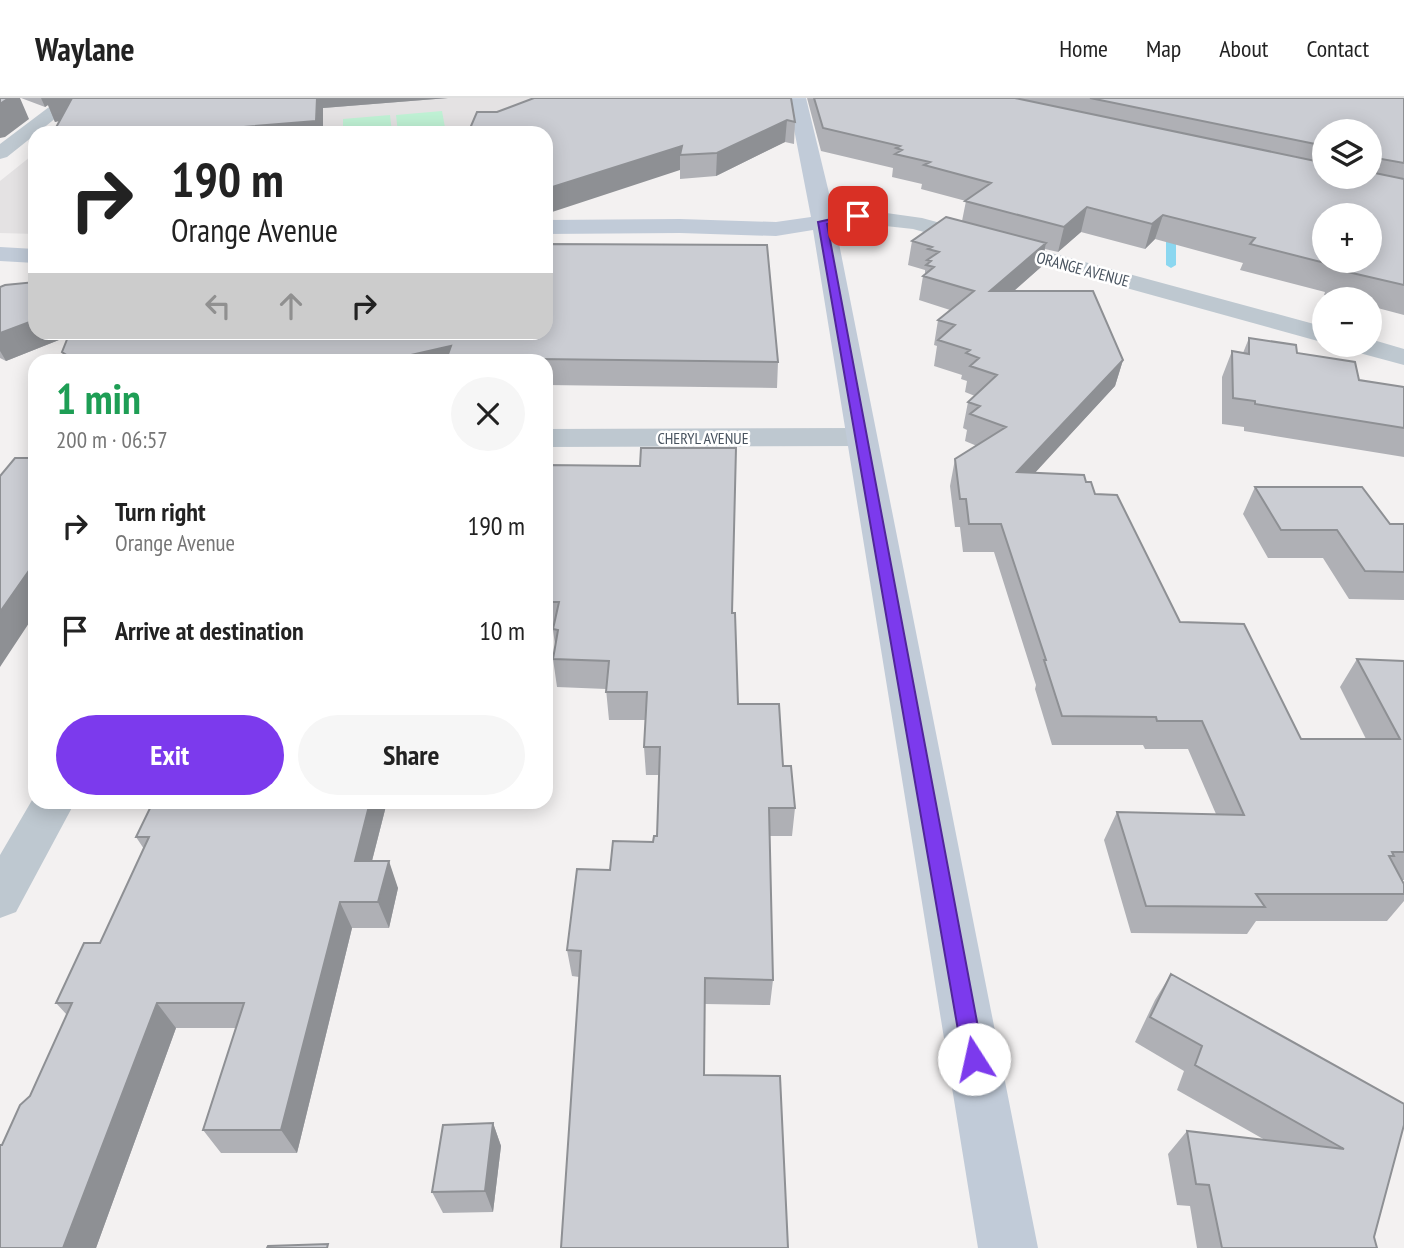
<!DOCTYPE html>
<meta charset="utf-8">
<style>
:root{--surface:#fff;--page:#f6f6f6;--text:#222;--muted:#767676;--line:#e0e0e0;--accent:#7c3aed}
body{margin:0;font-family:"PT Sans Narrow",sans-serif;background:var(--page);color:var(--text);height:100vh;display:flex;flex-direction:column;font-size:26px;white-space:nowrap}
*{box-sizing:border-box;margin:0}
p{font-size:23px;color:var(--muted)}
.icon{flex:none;width:38px;height:38px;fill:none;stroke:currentColor;stroke-width:2;stroke-linecap:round;stroke-linejoin:round}
.map{position:relative;flex:1;overflow:hidden}
.panel{position:absolute;left:28px;top:256px;width:525px;height:455px;display:flex;flex-direction:column;background:var(--surface);border-radius:21px;box-shadow:0 4px 18px #0003}
.panel>*{flex:none}
.hud{position:absolute;left:28px;top:28px;width:525px;height:214px;border-radius:21px;box-shadow:0 4px 18px #0003;background:#fff;color:var(--text);overflow:hidden}
.controls{position:absolute;left:1312px;top:21px;display:grid;gap:14px}
.controls a{display:grid;place-items:center;width:70px;height:70px;border-radius:50%;background:var(--surface);box-shadow:0 4px 18px #0003;font-size:35px}
.pin{position:absolute;display:grid;place-items:center;width:60px;height:60px;color:#fff;margin:-30px;border-radius:14px;box-shadow:0 4px 10px #0006}
.me{position:absolute;width:77px;margin:-38px;rotate:350deg;stroke-linejoin:round;filter:drop-shadow(0 0 5px #0008)}
.turn{display:flex;align-items:center;gap:24px;height:147px;padding:0 28px;font-size:32px}
.turn .icon{width:91px;height:91px;stroke-width:2.5}
.turn b{display:block;font-size:49px;line-height:60px}
.lanes{display:flex;align-items:center;height:66px;padding:0 28px;background:#0003;justify-content:center;gap:35px;direction:ltr}
.lanes .off{opacity:.35}
.round{display:grid;place-items:center;flex:none;width:74px;height:74px;border-radius:37px;background:var(--page)}
.summary{display:flex;align-items:center;justify-content:space-between;height:119px;padding:0 28px}
h1{font-size:42px;font-weight:800;line-height:52px;color:#1e9e55}
.action{display:flex;gap:14px;margin-top:auto;padding:14px 28px}
.action a{flex:1;height:80px;border-radius:42px;background:var(--accent);color:#fff;font-size:28px;font-weight:800;line-height:80px;text-align:center}
.action a+a{background:var(--page);color:var(--text)}
ul{padding:0;list-style:none}
li{display:flex;align-items:center;gap:21px;height:105px;padding:0 28px}
li div{flex:1}
li b{display:block;font-size:26px}
li em{font-style:normal}
header{display:flex;align-items:center;gap:42px;box-sizing:border-box;height:98px;padding:0 35px;background:var(--surface);border-bottom:2px solid var(--line)}
header strong{font-size:33px}
nav{display:flex;gap:38px;margin-inline-start:auto;font-size:24px}
.map>svg:first-child{display:block}
</style>
<header>
<strong>Waylane</strong>
<nav><a>Home</a><a>Map</a><a>About</a><a>Contact</a></nav>
</header>
<div class="map">
<svg width="1404" height="1150" viewBox="0 0 1404 1150">
<rect width="100%" height="100%" fill="#f3f1f1"/>
<path fill="#e4e2e3" d="M 102,0 L 577,0 L 470,35 L 59,35 Z
M 35,55 L 35,136 L 0,135 L 0,83 Z"/>
<path fill="#bff1d4" d="M 442,13 L 446,35 L 398,35 L 396,17 Z
M 390,17 L 392,35 L 343,35 L 343,21 Z"/>
<g fill="none" stroke-linecap="round" stroke-linejoin="round">
<path fill="#8bd7f0" fill-rule="evenodd" d="M 1171,122 L 1176,125 L 1176,167 L 1171,170 L 1166,167 L 1166,125 Z"/>
<path fill="#bec8d0" fill-rule="evenodd" d="M 61,0 L 81,0 L 7,59 L 0,61 L 0,46 Z
M 858,111 L 922,120 L 1325,229 L 1325,245 L 913,131 L 858,125 L 822,131 L 814,129 L 811,124 L 814,119 Z
M 1370,241 L 1404,251 L 1404,267 L 1352,253 L 1348,247 L 1370,247 Z
M 860,330 L 871,333 L 875,339 L 871,345 L 860,348 L 546,349 L 546,331 Z
M 35,697 L 35,704 L 75,704 L 16,814 L 0,820 L 0,757 Z"/>
<path fill="#c1cbd8" fill-rule="evenodd" d="M 788,0 L 806,0 L 829,95 L 1038,1150 L 978,1150 L 813,132 L 776,138 L 680,135 L 546,136 L 546,122 L 680,121 L 776,124 L 811,119 Z
M 0,149 L 35,151 L 35,165 L 0,163 Z"/>
</g>
<path fill="#afb0b5" fill-rule="evenodd" d="M 21,0 L 448,0 L 323,10 L 60,23 L 55,24 L 48,7 L 45,9 Z
M 791,0 L 795,24 L 794,46 L 785,44 L 716,78 L 680,81 L 680,72 L 497,14 Z
M 807,0 L 1404,0 L 1404,217 L 1370,208 L 1370,201 L 1342,201 L 1324,197 L 1325,194 L 1240,172 L 1243,165 L 1155,141 L 1145,151 L 1081,134 L 1058,154 L 1045,151 L 1041,169 L 1014,193 L 1123,262 L 1115,288 L 1034,375 L 1086,384 L 1180,524 L 1301,641 L 1366,641 L 1340,589 L 1357,561 L 1404,563 L 1404,782 L 1402,782 L 1404,786 L 1404,803 L 1387,823 L 1256,823 L 1247,836 L 1131,835 L 1104,742 L 1117,714 L 1216,716 L 1188,651 L 1145,651 L 1143,647 L 1052,647 L 1035,591 L 1036,587 L 994,454 L 963,454 L 960,429 L 955,429 L 950,388 L 955,361 L 977,348 L 965,343 L 967,332 L 963,330 L 968,304 L 975,298 L 965,294 L 967,283 L 961,281 L 962,277 L 934,268 L 937,248 L 934,247 L 938,222 L 950,212 L 919,202 L 923,178 L 925,176 L 925,172 L 908,167 L 912,143 L 962,123 L 966,103 L 921,91 L 922,86 L 892,79 L 893,70 L 821,53 ZM 1325,33 L 1370,33 L 1370,79 L 1325,79 Z
M 0,189 L 778,264 L 777,290 L 546,287 L 546,262 L 66,262 L 62,254 L 69,238 L 6,263 L 0,260 Z
M 1249,240 L 1297,255 L 1359,282 L 1404,289 L 1404,359 L 1244,333 L 1244,329 L 1222,326 L 1222,279 L 1232,253 L 1243,255 Z
M 546,367 L 732,515 L 738,606 L 783,668 L 795,710 L 792,738 L 769,738 L 773,882 L 770,907 L 705,906 L 704,977 L 788,1150 L 579,879 L 572,878 L 567,852 L 610,772 L 653,744 L 657,738 L 659,677 L 646,677 L 644,649 L 646,622 L 609,622 L 606,591 L 557,589 L 553,561 L 555,547 L 553,532 L 546,532 Z
M 1255,389 L 1390,426 L 1404,426 L 1404,502 L 1349,501 L 1323,460 L 1268,460 L 1243,416 Z
M 153,704 L 387,704 L 372,763 L 398,790 L 389,830 L 352,830 L 297,1055 L 221,1055 L 203,1032 L 236,930 L 176,930 L 96,1150 L 0,1150 L 2,1047 L 30,998 L 67,917 L 56,905 L 100,845 L 144,751 L 136,739 Z
M 1171,876 L 1404,1006 L 1374,1139 L 1377,1150 L 1197,1150 L 1190,1108 L 1177,1107 L 1168,1056 L 1187,1033 L 1265,1042 L 1177,992 L 1184,973 L 1135,944 L 1155,902 Z
M 493,1025 L 501,1048 L 493,1114 L 443,1115 L 432,1094 Z"/>
<path fill="#8e9094" d="M 9,0 L 20,0 L 29,21 L 5,39 L 0,40 L 0,6 Z
M 41,0 L 83,0 L 88,14 L 55,24 L 48,7 L 45,9 Z
M 317,0 L 448,0 L 323,10 L 323,35 L 170,35 Z
M 787,22 L 785,44 L 716,78 L 717,55 Z
M 682,48 L 680,57 L 680,72 L 546,116 L 546,91 Z
M 1087,109 L 1081,134 L 1058,154 L 1064,129 Z
M 1163,117 L 1155,141 L 1145,151 L 1152,126 Z
M 1046,145 L 1041,169 L 985,218 L 990,193 Z
M 35,222 L 35,234 L 79,234 L 6,263 L 0,253 L 0,235 Z
M 451,248 L 454,262 L 389,262 Z
M 1123,262 L 1115,288 L 1010,402 L 1017,374 Z
M 35,464 L 35,516 L 0,569 L 0,514 Z
M 370,704 L 387,704 L 365,790 L 355,763 Z
M 389,763 L 398,790 L 389,830 L 378,804 Z
M 340,804 L 352,830 L 297,1055 L 281,1032 Z
M 157,905 L 176,930 L 96,1150 L 63,1150 Z
M 493,1025 L 501,1048 L 493,1114 L 485,1093 Z"/>
<path fill="#cbcdd3" stroke="#8e9094" stroke-width="2" fill-rule="evenodd" d="M 0,0 L 9,0 L 0,6 Z
M 72,0 L 317,0 L 316,23 L 170,35 L 53,35 Z
M 534,0 L 791,0 L 795,24 L 787,22 L 717,55 L 680,57 L 682,48 L 546,91 L 546,35 L 468,35 L 477,14 L 497,14 Z
M 814,0 L 1015,0 L 1325,65 L 1325,79 L 1370,79 L 1370,74 L 1404,81 L 1404,187 L 1335,171 L 1337,168 L 1250,146 L 1255,140 L 1163,117 L 1152,126 L 1087,109 L 1064,129 L 965,103 L 991,85 L 924,67 L 930,64 L 895,56 L 902,52 L 896,50 L 900,48 L 823,30 ZM 1325,117 L 1370,117 L 1370,163 L 1325,163 Z
M 1090,0 L 1404,0 L 1404,65 L 1370,59 L 1370,33 L 1325,33 L 1325,48 Z
M 946,119 L 1046,145 L 990,193 L 1093,193 L 1123,262 L 1017,374 L 1084,377 L 1086,384 L 1091,384 L 1095,396 L 1117,397 L 1180,524 L 1244,526 L 1301,641 L 1400,641 L 1357,561 L 1404,563 L 1404,754 L 1392,754 L 1394,758 L 1389,758 L 1404,786 L 1404,796 L 1256,796 L 1265,809 L 1146,808 L 1117,714 L 1244,717 L 1202,623 L 1157,623 L 1156,619 L 1062,618 L 1044,562 L 1046,562 L 1001,426 L 969,426 L 966,401 L 960,401 L 955,361 L 1006,329 L 970,316 L 980,308 L 968,304 L 997,277 L 970,268 L 979,260 L 966,255 L 970,252 L 938,242 L 955,227 L 938,222 L 974,193 L 923,178 L 934,169 L 926,167 L 931,163 L 927,162 L 939,154 L 928,151 L 932,149 L 912,143 Z
M 546,146 L 767,147 L 778,264 L 539,261 L 539,262 L 446,262 L 451,248 L 389,262 L 74,262 L 62,254 L 70,234 L 546,234 Z
M 35,184 L 35,222 L 0,235 L 0,189 L 5,187 Z
M 1249,240 L 1296,247 L 1297,255 L 1355,264 L 1359,282 L 1404,289 L 1404,330 L 1255,306 L 1255,303 L 1233,300 L 1232,253 L 1249,256 Z
M 641,350 L 736,350 L 732,515 L 735,515 L 738,606 L 779,606 L 783,668 L 791,668 L 795,710 L 769,710 L 773,882 L 705,880 L 704,977 L 780,978 L 788,1150 L 561,1150 L 581,853 L 567,852 L 577,771 L 610,772 L 613,743 L 653,744 L 654,738 L 657,738 L 660,649 L 644,649 L 647,594 L 606,594 L 609,563 L 553,561 L 558,532 L 553,531 L 559,504 L 546,504 L 546,367 L 640,368 Z
M 15,360 L 35,360 L 35,464 L 0,514 L 0,378 Z
M 1255,389 L 1362,389 L 1390,426 L 1404,426 L 1404,474 L 1365,473 L 1337,432 L 1281,432 Z
M 153,704 L 370,704 L 355,763 L 389,763 L 378,804 L 340,804 L 281,1032 L 203,1032 L 244,905 L 157,905 L 63,1150 L 0,1150 L 0,1047 L 2,1047 L 20,1007 L 30,998 L 72,905 L 56,905 L 84,845 L 100,845 L 149,739 L 136,739 Z
M 1171,876 L 1404,1006 L 1404,1027 L 1374,1139 L 1377,1150 L 1222,1150 L 1209,1087 L 1196,1086 L 1187,1033 L 1344,1051 L 1195,967 L 1202,948 L 1150,919 Z
M 493,1025 L 485,1093 L 432,1094 L 443,1027 Z
M 328,1146 L 327,1150 L 267,1150 L 268,1148 Z"/>
<path fill="#7c3aed" stroke="#51269a" stroke-width="2" d="M 858,115 L 861,116 L 861,120 L 827,126 L 984,961 L 981,968 L 974,971 L 966,968 L 963,961 L 818,124 Z"/>
<g text-anchor="middle" dominant-baseline="central" stroke-width="5" stroke-linejoin="round" paint-order="stroke">
<g font-size="16" fill="#48535f" stroke="#fff">
<text transform="translate(1083 171) rotate(15)">ORANGE AVENUE</text>
<text x="703" y="340">CHERYL AVENUE</text>
</g>
</g>
</svg>
<div class="controls">
<a><svg class="icon" aria-label="layers" viewBox="0 0 24 24"><path d="M12 4l9 5-9 5-9-5zM3 14l9 5 9-5"/></svg></a>
<a>+</a>
<a>−</a>
</div>
<div class="pin" style="left:858px;top:118px;background:#d93025"><svg class="icon" aria-label="arrive" viewBox="0 0 24 24"><path d="M6 21V4h12l-3 4 3 4H6"/></svg></div>
<svg class="me" style="left:974px;top:961px" viewBox="-20 -20 40 40"><circle r="19" fill="#fff"/><path d="M0-13L10 11 0 6-10 11z" fill="#7c3aed"/></svg>
<div class="hud">
<div class="turn"><svg class="icon" aria-label="right" viewBox="0 0 24 24"><path d="M7 20v-9h11M14 6l5 5-5 5"/></svg><div><b>190 m</b>Orange Avenue</div></div>
<div class="lanes"><svg class="icon off" aria-label="left" viewBox="0 0 24 24"><path d="M17 20v-9H6M10 6l-5 5 5 5"/></svg><svg class="icon off" aria-label="ahead" viewBox="0 0 24 24"><path d="M12 20V5M6 11l6-6 6 6"/></svg><svg class="icon" aria-label="right" viewBox="0 0 24 24"><path d="M7 20v-9h11M14 6l5 5-5 5"/></svg></div>
</div>
<section class="panel">
<div class="summary"><div><h1>1 min</h1><p>200 m · 06:57</p></div><a class="round"><svg class="icon" aria-label="close" viewBox="0 0 24 24"><path d="M6 6l12 12M18 6L6 18"/></svg></a></div>
<ul>
<li><svg class="icon" aria-label="right" viewBox="0 0 24 24"><path d="M7 20v-9h11M14 6l5 5-5 5"/></svg><div><b>Turn right</b><p>Orange Avenue</p></div><em>190 m</em></li>
<li><svg class="icon" aria-label="arrive" viewBox="0 0 24 24"><path d="M6 21V4h12l-3 4 3 4H6"/></svg><div><b>Arrive at destination</b></div><em>10 m</em></li>
</ul>
<div class="action"><a>Exit</a><a>Share</a></div>
</section>
</div>
